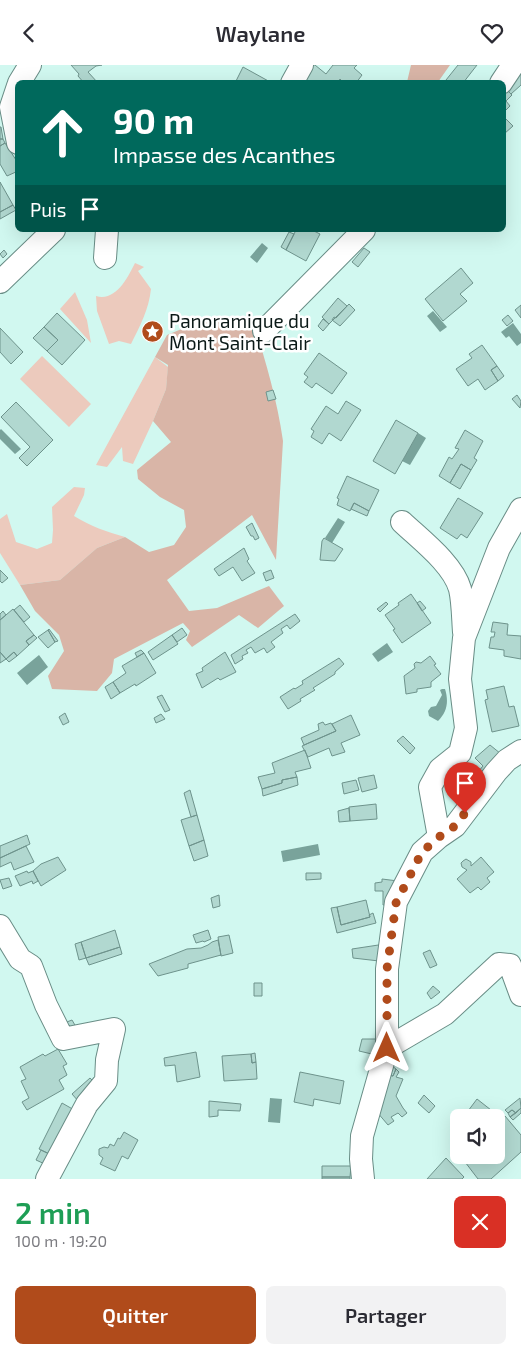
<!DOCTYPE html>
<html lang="fr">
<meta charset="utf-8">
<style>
:root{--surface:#fff;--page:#f2f2f3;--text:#2b2b33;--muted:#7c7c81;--accent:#b04b1b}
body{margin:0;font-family:"Exo 2",sans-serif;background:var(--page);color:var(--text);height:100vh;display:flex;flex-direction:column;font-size:19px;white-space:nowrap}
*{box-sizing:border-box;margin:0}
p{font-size:16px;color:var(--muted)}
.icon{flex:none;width:28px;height:28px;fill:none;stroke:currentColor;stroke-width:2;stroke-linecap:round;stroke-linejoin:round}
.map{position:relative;height:1114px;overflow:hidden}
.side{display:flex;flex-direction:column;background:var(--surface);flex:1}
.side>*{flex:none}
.top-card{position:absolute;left:15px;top:15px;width:491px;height:152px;border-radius:8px;box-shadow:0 5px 20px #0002;background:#00695c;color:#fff;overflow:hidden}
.controls{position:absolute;left:450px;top:1044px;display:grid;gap:10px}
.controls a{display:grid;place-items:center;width:55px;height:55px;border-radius:8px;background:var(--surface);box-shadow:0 5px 20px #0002;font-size:25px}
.pin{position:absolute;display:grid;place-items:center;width:42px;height:42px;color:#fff;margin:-51px -21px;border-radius:50% 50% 50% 0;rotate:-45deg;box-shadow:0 0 5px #0007}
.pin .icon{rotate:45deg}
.me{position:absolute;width:55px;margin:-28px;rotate:0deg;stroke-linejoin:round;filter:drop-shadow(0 0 4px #0008)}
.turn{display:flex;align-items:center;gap:18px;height:105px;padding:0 15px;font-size:22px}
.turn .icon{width:65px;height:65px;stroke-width:2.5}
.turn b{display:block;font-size:35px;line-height:42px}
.then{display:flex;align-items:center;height:48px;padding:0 15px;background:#0003;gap:10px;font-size:19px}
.round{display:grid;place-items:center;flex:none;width:52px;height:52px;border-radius:8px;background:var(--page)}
.overview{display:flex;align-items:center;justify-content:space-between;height:85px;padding:0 15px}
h1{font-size:30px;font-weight:600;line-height:38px;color:#1e9e55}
.cta{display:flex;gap:10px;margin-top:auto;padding:10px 15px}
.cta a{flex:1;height:58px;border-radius:8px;background:var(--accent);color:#fff;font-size:20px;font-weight:600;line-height:58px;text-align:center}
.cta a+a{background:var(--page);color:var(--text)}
header{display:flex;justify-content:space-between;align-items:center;height:65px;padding:0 15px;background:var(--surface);font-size:22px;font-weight:600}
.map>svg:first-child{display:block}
</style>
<header><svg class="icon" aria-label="back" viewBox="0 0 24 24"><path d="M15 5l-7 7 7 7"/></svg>Waylane<svg class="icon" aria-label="heart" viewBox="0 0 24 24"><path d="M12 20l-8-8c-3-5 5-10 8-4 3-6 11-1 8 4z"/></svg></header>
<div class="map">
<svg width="521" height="1114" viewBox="0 0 521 1114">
<rect width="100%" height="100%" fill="#d1f8f0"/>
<path fill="#eccabd" d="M 135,198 L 144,202 L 138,206 L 151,224 C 149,244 140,261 131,279 L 119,276 L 109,279 L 97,246 L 96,231 C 116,237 128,212 135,198 Z
M 75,227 L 87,255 L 91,278 L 60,244 Z
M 42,291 L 91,339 L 69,362 L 20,314 Z
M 155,292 L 168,302 L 166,324 L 153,356 L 133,399 L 123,396 L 122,382 L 107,402 L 96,400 Z
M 74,422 L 85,423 L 84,430 L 74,451 C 90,461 107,467 125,472 L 97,483 L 60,515 L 20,520 L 0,488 L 0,454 L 7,449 L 16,477 L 37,484 L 52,478 L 53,465 L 52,442 Z"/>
<path fill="#d9b5a7" d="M 411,0 L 450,0 L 438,17 L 407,17 Z
M 252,253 C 265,294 277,334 283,376 L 276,495 L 252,450 L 167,515 L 189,546 L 217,543 L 269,521 L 284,541 L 258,563 L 239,550 L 192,582 L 186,575 L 190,566 L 183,558 L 114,594 L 112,608 L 97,626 L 52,624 L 48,611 L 64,586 L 59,570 L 35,546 L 20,520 L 60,515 L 97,483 L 125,472 L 149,487 L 174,480 L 186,462 L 184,445 L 160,432 L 138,414 L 137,405 L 171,377 L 153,356 L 166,324 L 168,300 L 155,292 L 167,270 L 206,254 L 243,257 Z"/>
<path fill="#79a39b" d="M 262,178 L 268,183 L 257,198 L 250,192 Z
M 433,246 L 447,262 L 440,267 L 427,251 Z
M 513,258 L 521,269 L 521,278 L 517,281 L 509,271 L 506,273 L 501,267 Z
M 1,364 L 21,384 L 15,389 L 0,374 L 0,365 Z
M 418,368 L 426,373 L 410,400 L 402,396 Z
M 338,453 L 345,457 L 332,478 L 325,473 Z
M 387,578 L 393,587 L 378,597 L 372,589 Z
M 39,590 L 48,602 L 27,620 L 17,608 Z
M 442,624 L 445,624 C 449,637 447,647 438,656 L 429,651 L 428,646 L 431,642 L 436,641 L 442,630 L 440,625 Z
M 318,779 L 320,790 L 283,797 L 281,786 Z
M 270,1033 L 282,1034 L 280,1058 L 268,1057 Z"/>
<path fill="#b1d8d0" stroke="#6e938c" d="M 71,0 L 102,0 L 96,1 L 88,7 L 98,18 L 84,18 L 78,11 L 79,9 Z
M 312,0 L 315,0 L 326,9 L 333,0 L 357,0 L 354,3 L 362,10 L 356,18 L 344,18 L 340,14 L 337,18 L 308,18 L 305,15 Z
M 458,0 L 477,0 L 463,18 L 449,18 L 446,15 Z
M 243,2 L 272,18 L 235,18 Z
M 521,6 L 521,20 L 511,29 L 504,22 Z
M 504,22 L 512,30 L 506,36 L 510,41 L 504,47 Z
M 504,52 L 513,61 L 504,69 Z
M 0,62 L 1,62 L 3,74 L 0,74 Z
M 0,74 L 3,74 L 5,78 L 0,81 Z
M 5,78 L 18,98 L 18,106 L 7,111 L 0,99 L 0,81 Z
M 0,117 L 13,140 L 0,147 Z
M 13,140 L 16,145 L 0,154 L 0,147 Z
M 296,165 L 312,165 L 320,169 L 306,196 L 286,185 Z
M 289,167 L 294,169 L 286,185 L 281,182 Z
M 364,183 L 370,187 L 358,202 L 352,197 Z
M 4,185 L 7,189 L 3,193 L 0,189 Z
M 461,203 L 473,218 L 460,229 L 467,236 L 443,256 L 425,234 Z
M 338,233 L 347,241 L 329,259 L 322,252 Z
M 349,239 L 355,245 L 340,261 L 332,255 L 334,252 L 336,253 Z
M 521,240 L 521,253 L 515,245 Z
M 57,248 L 85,275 L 62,300 L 47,286 L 58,275 L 44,262 Z
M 508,250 L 513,256 L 507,261 L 502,255 Z
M 323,254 L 329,259 L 323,266 L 318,261 Z
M 44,262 L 58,275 L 47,286 L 33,273 Z
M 0,263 L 23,287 L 11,299 L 0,287 Z
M 482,280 L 497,301 L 491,305 L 498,316 L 485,325 L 478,314 L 468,321 L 456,304 L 472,293 L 469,289 Z
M 319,288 L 347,308 L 332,329 L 316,318 L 312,323 L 304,317 L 308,312 L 304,309 Z
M 497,301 L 504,311 L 498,316 L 491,305 Z
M 273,325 L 276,334 L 268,336 L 266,327 Z
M 517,330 L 521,336 L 520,343 L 512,334 Z
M 346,336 L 361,345 L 341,376 L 329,368 L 322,379 L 311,372 L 314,366 L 311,364 L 326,341 L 338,349 Z
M 16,337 L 53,375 L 27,401 L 19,393 L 30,382 L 1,352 Z
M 396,355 L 418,368 L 395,409 L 373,396 Z
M 465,365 L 483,376 L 474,393 L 477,395 L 471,405 L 461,399 L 450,418 L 439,411 L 449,392 L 452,394 L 459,384 L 455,383 Z
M 461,399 L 471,405 L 460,424 L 450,418 Z
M 347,411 L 379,425 L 369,446 L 354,438 L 350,446 L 337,440 L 339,434 L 337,433 Z
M 458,433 L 483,448 L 467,473 L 461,469 L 457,474 L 440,463 Z
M 354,438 L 369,446 L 367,451 L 351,444 Z
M 252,458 L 259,473 L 255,475 L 253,471 L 251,471 L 246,462 Z
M 324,473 L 343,484 L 335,496 L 320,495 L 322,476 Z
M 244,483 L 249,494 L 247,496 L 255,508 L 242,516 L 233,502 L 219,511 L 214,504 Z
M 0,505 L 8,513 L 2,518 L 0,516 Z
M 271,505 L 274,513 L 266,516 L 263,508 Z
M 411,529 L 431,558 L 402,578 L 393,565 L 395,564 L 385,550 L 399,540 L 398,538 Z
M 420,536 L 426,543 L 422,546 L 417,538 Z
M 386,537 L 388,539 L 380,547 L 377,544 Z
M 20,540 L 30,552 L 24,557 L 14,545 Z
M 13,544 L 34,570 L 26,576 L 29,580 L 17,591 L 14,587 L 6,594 L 0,587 L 0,555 Z
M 3,546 L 6,550 L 0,555 L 0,549 Z
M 295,549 L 300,556 L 290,564 L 287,560 L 281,564 L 283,568 L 271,577 L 275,582 L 267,588 L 264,583 L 255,588 L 251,582 L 246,585 L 248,588 L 242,591 L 243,594 L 235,599 L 231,590 Z
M 493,557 L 508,559 L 507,570 L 521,571 L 521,594 L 504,591 L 504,585 L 489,583 L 491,572 L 494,572 L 495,567 L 491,567 Z
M 182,563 L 187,570 L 177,577 L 172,570 Z
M 49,564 L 58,576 L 55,577 L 48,565 Z
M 48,565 L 55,577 L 48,583 L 38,572 Z
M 34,570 L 37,573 L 29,580 L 26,576 Z
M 172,570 L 178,579 L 153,595 L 148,587 Z
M 141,585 L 144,588 L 137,592 L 135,588 Z
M 0,587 L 6,594 L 0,598 Z
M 14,587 L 17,591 L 9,597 L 6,594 Z
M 225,587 L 236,607 L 220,615 L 218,613 L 202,623 L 196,609 L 203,606 L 202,603 Z
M 144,588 L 156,608 L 136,621 L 135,619 L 120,628 L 113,617 L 126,608 L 122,601 Z
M 430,591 L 436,599 L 434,600 L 441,609 L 431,617 L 431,622 L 417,624 L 417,627 L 406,629 L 404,611 L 415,603 L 414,599 L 416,597 L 421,598 Z
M 339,593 L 344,599 L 335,607 L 335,609 L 313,623 L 315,625 L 300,634 L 301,636 L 288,644 L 280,632 L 294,623 L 295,624 L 303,619 L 302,616 Z
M 113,617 L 120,628 L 111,634 L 105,622 Z
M 504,621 L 509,642 L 514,641 L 519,661 L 492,667 L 485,635 L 488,634 L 486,625 Z
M 162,630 L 170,645 L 165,647 L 157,632 Z
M 65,648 L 69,657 L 63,660 L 59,652 Z
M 161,649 L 165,654 L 156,658 L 154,653 Z
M 351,650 L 360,670 L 341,678 L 345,687 L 332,691 L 329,683 L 308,692 L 302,681 L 336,666 L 332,659 Z
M 323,657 L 325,660 L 331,658 L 336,666 L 304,680 L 301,673 L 319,665 L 318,659 Z
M 403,671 L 415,683 L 410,689 L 397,676 Z
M 490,680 L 506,693 L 482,720 L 473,713 L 483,701 L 475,693 Z
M 305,685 L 311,703 L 295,707 L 297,712 L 282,715 L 282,718 L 262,724 L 258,712 L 275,708 L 272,698 Z
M 374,710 L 377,723 L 362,727 L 358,713 Z
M 297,712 L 298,720 L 263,731 L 262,724 L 282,718 L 282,715 Z
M 356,715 L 359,725 L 344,729 L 342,718 Z
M 190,725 L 197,750 L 191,752 L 184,728 Z
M 376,739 L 377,754 L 350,756 L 349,742 Z
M 349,743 L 350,756 L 339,757 L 338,746 Z
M 197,750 L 204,775 L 189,781 L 181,755 Z
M 27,770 L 30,779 L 0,793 L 0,781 Z
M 204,775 L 208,791 L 194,796 L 189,781 Z
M 26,781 L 34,797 L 14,805 L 11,797 L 0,802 L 0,793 Z
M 58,792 L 66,805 L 41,821 L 33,806 L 41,799 Z
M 481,792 L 494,807 L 487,813 L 490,817 L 481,825 L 478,822 L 470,828 L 457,814 L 467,805 L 462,802 L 461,798 L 463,796 L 466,794 L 471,797 L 471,801 Z
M 27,806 L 28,808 L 33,806 L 38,816 L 33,819 L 32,816 L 20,821 L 15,811 Z
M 306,808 L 321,808 L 321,814 L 306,815 Z
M 9,813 L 12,821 L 3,824 L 0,815 Z
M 382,814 L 398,816 L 389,840 L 383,840 L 383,826 L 375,826 L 375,818 L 382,817 Z
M 219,830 L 220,841 L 213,843 L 211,833 Z
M 366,835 L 370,852 L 341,860 L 337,842 Z
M 337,842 L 341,860 L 370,852 L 369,850 L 373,848 L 376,858 L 337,868 L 331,843 Z
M 115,865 L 120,882 L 86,893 L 81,877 Z
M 208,865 L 211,874 L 204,877 L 203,876 L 196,878 L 193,870 Z
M 229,870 L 233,888 L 221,891 L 218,872 Z
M 218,875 L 221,890 L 188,899 L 188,903 L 158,911 L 149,899 L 187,884 L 201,883 L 208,880 L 212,877 Z
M 81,877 L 86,893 L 79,895 L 75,879 Z
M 385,879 L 379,896 L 353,893 L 352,884 Z
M 120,882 L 122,889 L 89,900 L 86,893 Z
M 430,885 L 437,900 L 430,903 L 423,888 Z
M 254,918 L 262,918 L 262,931 L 254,931 Z
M 433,921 L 440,927 L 431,934 L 427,928 Z
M 72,955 L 79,967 L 59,960 Z
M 362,974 L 379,974 L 376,990 L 359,986 Z
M 58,984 L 67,999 L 63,1001 L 67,1010 L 59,1015 L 64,1024 L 27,1045 L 22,1037 L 29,1033 L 21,1016 L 26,1014 L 20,1002 L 43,989 L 45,991 Z
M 196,987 L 200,1012 L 177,1017 L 175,1000 L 165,1001 L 164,993 Z
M 255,988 L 256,997 L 252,998 L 251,989 Z
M 251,989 L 252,998 L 256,997 L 257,1014 L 224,1016 L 222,991 Z
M 391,1000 L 396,1004 L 393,1011 L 388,1010 Z
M 396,1004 L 399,1007 L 396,1012 L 403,1014 L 396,1031 L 403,1043 L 407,1048 L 402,1052 L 398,1048 L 391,1052 L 394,1056 L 388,1060 L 377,1047 L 388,1010 L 393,1011 Z
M 300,1007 L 344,1016 L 340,1039 L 314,1034 L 313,1041 L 294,1037 Z
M 90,1013 L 97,1020 L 79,1037 L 72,1029 Z
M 424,1030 L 435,1041 L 429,1048 L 418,1038 Z
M 520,1033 L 521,1043 L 516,1048 L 512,1045 L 508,1048 L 505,1045 Z
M 477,1034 L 491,1045 L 485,1052 L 476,1052 L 468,1046 Z
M 209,1036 L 241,1039 L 240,1046 L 218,1045 L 218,1051 L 209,1052 Z
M 62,1038 L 76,1046 L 53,1091 L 39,1084 Z
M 521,1043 L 521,1048 L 513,1055 L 510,1052 Z
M 512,1045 L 516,1048 L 510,1052 L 508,1048 Z
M 505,1051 L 521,1070 L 521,1087 L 491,1114 L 478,1114 L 462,1093 L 466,1090 L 496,1090 L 496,1058 Z
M 124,1067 L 138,1075 L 128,1094 L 122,1091 L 115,1106 L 100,1099 L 103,1093 L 99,1090 L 99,1084 L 104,1082 L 108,1083 L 110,1079 L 114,1081 L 118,1073 L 120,1074 Z
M 41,1085 L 52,1090 L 47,1100 L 36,1095 Z
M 446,1093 L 464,1112 L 462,1114 L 427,1114 Z
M 322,1101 L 351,1101 L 350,1112 L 322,1112 Z
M 322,1112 L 350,1112 L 350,1114 L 322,1114 Z"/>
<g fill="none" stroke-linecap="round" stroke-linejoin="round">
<defs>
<path id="minor" d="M 19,18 L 30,0
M 292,18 L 302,0
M 501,18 L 513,0
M 18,21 L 11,42 L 18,78
M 105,193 L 107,165
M 0,217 L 54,165
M 264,266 L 364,165
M 402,457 C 421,475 453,499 460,524 C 463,537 463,554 464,567
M 439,772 L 455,761 L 496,707 L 507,695 L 521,686
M 0,861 L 20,894 L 31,901 L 46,940 L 63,974 L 114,964 L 107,995 L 106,1016 L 87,1039 L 47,1114
M 387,983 L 445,949 L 499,899 L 510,900 L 521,930
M 363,1114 L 361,1094 L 362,1071 L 387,983 L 387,904 L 396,837 L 422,787 L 439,772 L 430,722 L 440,704 L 460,688 L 466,663 L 460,614 L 464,573 L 499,483 L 521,444"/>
</defs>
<use href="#minor" stroke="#698d86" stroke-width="24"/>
<use href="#minor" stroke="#fff" stroke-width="22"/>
</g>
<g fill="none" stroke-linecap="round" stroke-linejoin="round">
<path stroke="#b04b1b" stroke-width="9" stroke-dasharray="0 16.2" d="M 387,983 L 387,904 L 396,838 L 422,787 L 439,772 L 455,761 L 465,748"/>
</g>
<defs>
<symbol id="sight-disc" viewBox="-11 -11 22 22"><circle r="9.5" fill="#b04b1b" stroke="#fff"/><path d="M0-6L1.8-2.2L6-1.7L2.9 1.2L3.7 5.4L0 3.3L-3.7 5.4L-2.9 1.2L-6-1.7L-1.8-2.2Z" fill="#fff"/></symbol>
</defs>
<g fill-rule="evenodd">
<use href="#sight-disc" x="140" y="254" width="25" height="25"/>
</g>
<g text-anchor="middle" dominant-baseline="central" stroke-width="5" stroke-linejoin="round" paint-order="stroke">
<g font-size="19" fill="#0b1917" stroke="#fff" text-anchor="start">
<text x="169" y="255">Panoramique du<tspan x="169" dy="22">Mont Saint-Clair</tspan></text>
</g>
</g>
</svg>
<div class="controls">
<a><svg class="icon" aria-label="sound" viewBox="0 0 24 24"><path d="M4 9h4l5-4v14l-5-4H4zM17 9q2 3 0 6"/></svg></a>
</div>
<div class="pin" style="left:465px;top:748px;background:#d93025"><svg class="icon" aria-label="arrive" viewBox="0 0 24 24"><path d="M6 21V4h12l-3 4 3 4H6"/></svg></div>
<svg class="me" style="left:387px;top:983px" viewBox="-20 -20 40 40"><path d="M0-17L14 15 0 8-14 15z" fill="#b04b1b" stroke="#fff" stroke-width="4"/></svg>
<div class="top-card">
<div class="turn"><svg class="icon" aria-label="ahead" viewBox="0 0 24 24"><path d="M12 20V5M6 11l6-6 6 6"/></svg><div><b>90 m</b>Impasse des Acanthes</div></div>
<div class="then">Puis<svg class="icon" aria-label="arrive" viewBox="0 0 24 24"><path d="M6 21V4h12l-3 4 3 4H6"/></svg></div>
</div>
</div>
<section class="side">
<div class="overview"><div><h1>2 min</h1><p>100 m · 19:20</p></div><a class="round" style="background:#d93025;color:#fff"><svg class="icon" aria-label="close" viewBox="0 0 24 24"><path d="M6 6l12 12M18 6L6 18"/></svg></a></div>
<div class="cta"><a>Quitter</a><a>Partager</a></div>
</section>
